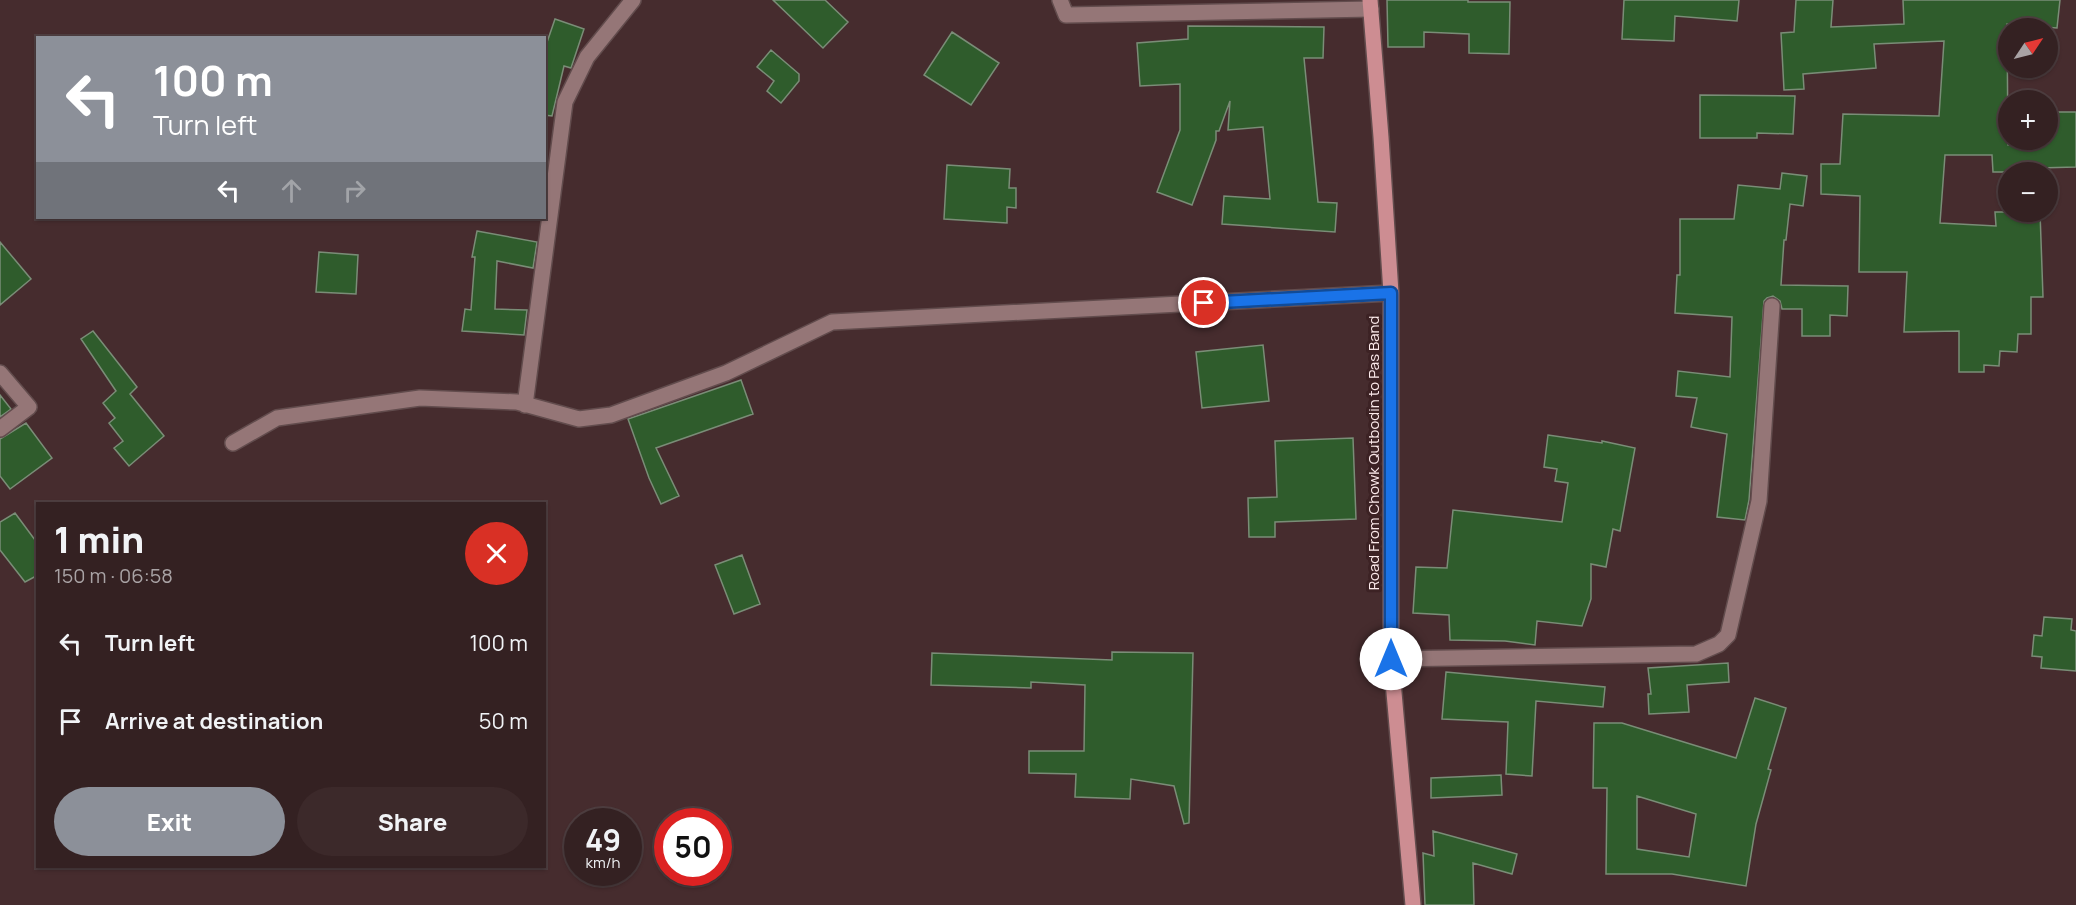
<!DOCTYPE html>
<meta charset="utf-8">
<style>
:root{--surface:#342122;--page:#3c292a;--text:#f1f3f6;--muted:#a9a3a5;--line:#4e3e40;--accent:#8c9099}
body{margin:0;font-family:Manrope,sans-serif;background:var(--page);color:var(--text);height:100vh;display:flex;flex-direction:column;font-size:22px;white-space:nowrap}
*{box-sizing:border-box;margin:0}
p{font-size:20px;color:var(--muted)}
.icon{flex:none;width:33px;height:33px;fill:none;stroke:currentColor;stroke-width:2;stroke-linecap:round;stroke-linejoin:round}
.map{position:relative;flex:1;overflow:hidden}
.details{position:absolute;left:36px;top:502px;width:510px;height:366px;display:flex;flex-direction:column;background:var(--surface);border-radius:0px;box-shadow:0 2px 4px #0004,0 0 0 2px var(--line)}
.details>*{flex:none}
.guide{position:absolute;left:36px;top:36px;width:510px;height:183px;border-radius:0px;box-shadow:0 2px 4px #0004,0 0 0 2px var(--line);background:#8c9099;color:#fff;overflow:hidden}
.needle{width:39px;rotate:55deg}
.fabs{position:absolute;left:1998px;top:18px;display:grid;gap:12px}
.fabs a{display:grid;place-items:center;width:60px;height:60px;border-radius:50%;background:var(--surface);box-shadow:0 2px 4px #0004,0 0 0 2px var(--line);font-size:30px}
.speed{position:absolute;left:564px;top:808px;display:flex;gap:12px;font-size:30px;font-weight:700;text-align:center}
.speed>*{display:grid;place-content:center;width:78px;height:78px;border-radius:50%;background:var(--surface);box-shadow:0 2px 4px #0004,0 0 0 2px var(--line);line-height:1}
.speed small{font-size:15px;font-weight:400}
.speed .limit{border:9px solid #d22;background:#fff;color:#111}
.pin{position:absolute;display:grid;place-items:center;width:51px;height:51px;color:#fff;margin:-26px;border:3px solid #fff;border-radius:50%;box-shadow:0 2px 6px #0007}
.me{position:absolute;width:66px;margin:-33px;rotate:0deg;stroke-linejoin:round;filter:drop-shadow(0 0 4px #0008)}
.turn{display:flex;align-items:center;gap:21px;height:126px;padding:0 18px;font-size:27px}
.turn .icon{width:78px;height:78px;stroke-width:2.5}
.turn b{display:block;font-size:42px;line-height:51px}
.lanes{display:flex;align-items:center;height:57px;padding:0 18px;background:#0003;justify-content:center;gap:30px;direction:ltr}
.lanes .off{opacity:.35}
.round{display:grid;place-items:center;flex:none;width:63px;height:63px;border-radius:32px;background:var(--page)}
.summary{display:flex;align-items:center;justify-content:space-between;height:102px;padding:0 18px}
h1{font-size:36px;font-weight:800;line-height:45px}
.cta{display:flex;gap:12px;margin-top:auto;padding:12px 18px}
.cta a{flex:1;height:69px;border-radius:36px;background:var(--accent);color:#fff;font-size:24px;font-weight:800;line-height:69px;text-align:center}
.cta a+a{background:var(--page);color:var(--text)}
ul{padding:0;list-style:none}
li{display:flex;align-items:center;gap:18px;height:78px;padding:0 18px}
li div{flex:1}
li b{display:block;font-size:22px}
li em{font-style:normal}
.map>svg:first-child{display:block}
</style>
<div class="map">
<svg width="2076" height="905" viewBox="0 0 2076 905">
<rect width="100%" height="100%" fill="#462c2e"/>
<path fill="#2f5c2c" stroke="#7a8d77" stroke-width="1.5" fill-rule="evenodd" d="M 773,0 L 825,0 L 848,22 L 823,48 Z
M 1387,0 L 1468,0 L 1468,2 L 1510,2 L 1509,54 L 1469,53 L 1469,34 L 1424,32 L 1424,47 L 1388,47 Z
M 1624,0 L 1739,0 L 1737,21 L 1675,16 L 1674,41 L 1622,39 Z
M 1796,0 L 1833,0 L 1831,27 L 1904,24 L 1903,0 L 2060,0 L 2057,28 L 2007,24 L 2008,145 L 2048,143 L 2048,112 L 2076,112 L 2076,167 L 2038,168 L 2038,172 L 1993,172 L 1992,155 L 1945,155 L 1940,223 L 1996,226 L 1995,212 L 2040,212 L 2043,297 L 2031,297 L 2031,334 L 2018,334 L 2017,352 L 2000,351 L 1999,366 L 1984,365 L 1984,372 L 1959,372 L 1959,331 L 1904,332 L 1907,272 L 1859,272 L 1860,196 L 1821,194 L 1821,164 L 1840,164 L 1843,114 L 1939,116 L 1944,41 L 1874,44 L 1876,68 L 1803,74 L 1804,89 L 1784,90 L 1781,33 L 1794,32 Z
M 555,19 L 584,29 L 571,68 L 564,66 L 552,116 L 544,115 L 544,51 Z
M 1188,26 L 1324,27 L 1323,58 L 1304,58 L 1318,202 L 1337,203 L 1335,232 L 1222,224 L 1224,196 L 1270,199 L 1263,127 L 1228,130 L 1230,101 L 1219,131 L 1216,131 L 1216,140 L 1192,205 L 1157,192 L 1180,130 L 1180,84 L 1140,86 L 1137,43 L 1188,39 Z
M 952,32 L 999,63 L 971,105 L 924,75 Z
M 771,50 L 799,74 L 799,81 L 781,103 L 767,91 L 774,81 L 757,67 Z
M 1700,95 L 1795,96 L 1793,134 L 1757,133 L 1757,138 L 1700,138 Z
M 947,165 L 1010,169 L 1009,188 L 1016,188 L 1016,208 L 1007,207 L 1007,223 L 944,219 Z
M 1782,173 L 1807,176 L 1803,206 L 1790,204 L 1786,240 L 1784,240 L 1781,285 L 1848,286 L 1847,316 L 1830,315 L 1830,336 L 1802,336 L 1802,309 L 1782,309 L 1780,301 L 1773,296 L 1767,298 L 1764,301 L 1749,500 L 1745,520 L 1717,517 L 1727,434 L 1691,427 L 1697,398 L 1676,396 L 1678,371 L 1730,377 L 1732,317 L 1675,313 L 1677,275 L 1680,275 L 1680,219 L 1734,219 L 1738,185 L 1780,189 Z
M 477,231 L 537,242 L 533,268 L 497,261 L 495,309 L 527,310 L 524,335 L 462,331 L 465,309 L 471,310 L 475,257 L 472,257 Z
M 0,242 L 31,279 L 0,305 Z
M 319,252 L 358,255 L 356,294 L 316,292 Z
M 93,331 L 137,387 L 130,394 L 164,436 L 129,466 L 114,448 L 123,441 L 109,423 L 115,418 L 103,403 L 116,391 L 81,339 Z
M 1263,345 L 1269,401 L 1202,408 L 1196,352 Z
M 741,380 L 753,414 L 656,448 L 679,496 L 661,504 L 649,478 L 628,419 Z
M 0,395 L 11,409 L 0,417 Z
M 26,423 L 52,458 L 10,489 L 0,476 L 0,439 Z
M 1548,435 L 1602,443 L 1602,441 L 1635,448 L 1620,531 L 1613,529 L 1606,567 L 1591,564 L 1591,599 L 1582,626 L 1537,621 L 1535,645 L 1505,641 L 1450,640 L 1449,615 L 1413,613 L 1416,567 L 1447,568 L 1453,510 L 1562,522 L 1568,483 L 1555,481 L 1557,469 L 1544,467 Z
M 1353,438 L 1356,519 L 1275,522 L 1275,537 L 1249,537 L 1248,498 L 1277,497 L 1275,441 Z
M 15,513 L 38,544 L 38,575 L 25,582 L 0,550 L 0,522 Z
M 742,555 L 760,604 L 734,614 L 715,565 Z
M 2044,617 L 2072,619 L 2071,630 L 2076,631 L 2076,671 L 2041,668 L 2042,657 L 2032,656 L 2034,635 L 2042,636 Z
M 1112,652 L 1193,653 L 1189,823 L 1184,824 L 1174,786 L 1131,779 L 1130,799 L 1075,797 L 1076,774 L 1029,773 L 1029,751 L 1084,751 L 1085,685 L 1031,682 L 1031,688 L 931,685 L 932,653 L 1112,660 Z
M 1728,663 L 1729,682 L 1687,685 L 1689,712 L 1649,714 L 1648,694 L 1651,694 L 1648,668 Z
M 1446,672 L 1605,687 L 1603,707 L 1536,701 L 1532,776 L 1506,774 L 1508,722 L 1442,719 Z
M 1755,698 L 1786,708 L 1768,769 L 1771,770 L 1756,824 L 1746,886 L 1672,874 L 1606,874 L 1607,788 L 1593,788 L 1594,723 L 1622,723 L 1736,758 ZM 1637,796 L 1696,814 L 1689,857 L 1637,849 Z
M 1501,775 L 1502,795 L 1431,798 L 1431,778 Z
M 1433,831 L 1517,854 L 1512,874 L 1473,863 L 1474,905 L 1425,905 L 1423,853 L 1434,856 Z"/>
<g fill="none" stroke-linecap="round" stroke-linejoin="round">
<defs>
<path id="minor" d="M 1060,0 L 1066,15 L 1371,9
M 0,373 L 29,407 L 0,429
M 525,405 L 565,102 L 587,57 L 633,0
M 233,443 L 277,418 L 420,398 L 517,402 L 579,419 L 611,415 L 726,373 L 832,322 L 1391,293
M 1391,659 L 1696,654 L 1719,644 L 1728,635 L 1759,501 L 1772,306"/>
<path id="major" d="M 1370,0 L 1381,137 L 1391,293 L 1391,659 L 1413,905"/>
</defs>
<use href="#minor" stroke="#624c4d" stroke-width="18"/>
<use href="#major" stroke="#624c4d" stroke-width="18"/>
<use href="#minor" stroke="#957677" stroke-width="15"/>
<use href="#major" stroke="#cd8d92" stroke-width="15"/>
</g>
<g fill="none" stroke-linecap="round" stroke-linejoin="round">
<defs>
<path id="route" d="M 1204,303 L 1391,293 L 1391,659"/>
</defs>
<use href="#route" stroke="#114b97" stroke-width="15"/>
<use href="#route" stroke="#1a73e8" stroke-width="10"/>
</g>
<g text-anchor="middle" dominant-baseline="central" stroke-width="6" stroke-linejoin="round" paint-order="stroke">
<g font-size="15" fill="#fceaeb" stroke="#3c2224">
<text transform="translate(1373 453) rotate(-90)">Road From Chowk Qutbodin to Pas Band</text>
</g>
</g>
</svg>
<div class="fabs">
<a><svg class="needle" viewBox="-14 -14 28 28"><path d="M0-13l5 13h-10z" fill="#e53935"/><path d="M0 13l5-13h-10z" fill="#a9a3a5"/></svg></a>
<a>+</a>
<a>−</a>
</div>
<div class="speed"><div>49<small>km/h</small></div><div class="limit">50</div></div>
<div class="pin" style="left:1204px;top:303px;background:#d93025"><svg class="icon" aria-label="arrive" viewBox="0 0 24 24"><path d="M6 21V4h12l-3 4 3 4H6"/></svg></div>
<svg class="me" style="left:1391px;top:659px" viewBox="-20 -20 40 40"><circle r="19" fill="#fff"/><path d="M0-13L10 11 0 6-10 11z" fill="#1a73e8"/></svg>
<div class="guide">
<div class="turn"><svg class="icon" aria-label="left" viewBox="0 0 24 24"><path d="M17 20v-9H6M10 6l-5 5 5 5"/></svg><div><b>100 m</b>Turn left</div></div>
<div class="lanes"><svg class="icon" aria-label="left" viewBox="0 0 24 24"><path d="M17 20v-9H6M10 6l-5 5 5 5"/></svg><svg class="icon off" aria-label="ahead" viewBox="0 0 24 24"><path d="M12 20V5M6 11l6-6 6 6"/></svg><svg class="icon off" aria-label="right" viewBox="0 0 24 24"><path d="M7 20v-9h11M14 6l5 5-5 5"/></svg></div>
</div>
<section class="details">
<div class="summary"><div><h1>1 min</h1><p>150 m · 06:58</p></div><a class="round" style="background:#d93025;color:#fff"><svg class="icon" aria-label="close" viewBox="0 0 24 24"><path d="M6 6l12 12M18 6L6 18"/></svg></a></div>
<ul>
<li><svg class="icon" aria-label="left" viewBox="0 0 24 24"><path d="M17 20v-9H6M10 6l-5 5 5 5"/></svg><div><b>Turn left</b></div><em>100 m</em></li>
<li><svg class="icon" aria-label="arrive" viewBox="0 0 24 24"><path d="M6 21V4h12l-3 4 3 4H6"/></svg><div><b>Arrive at destination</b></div><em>50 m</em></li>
</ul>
<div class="cta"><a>Exit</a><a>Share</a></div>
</section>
</div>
